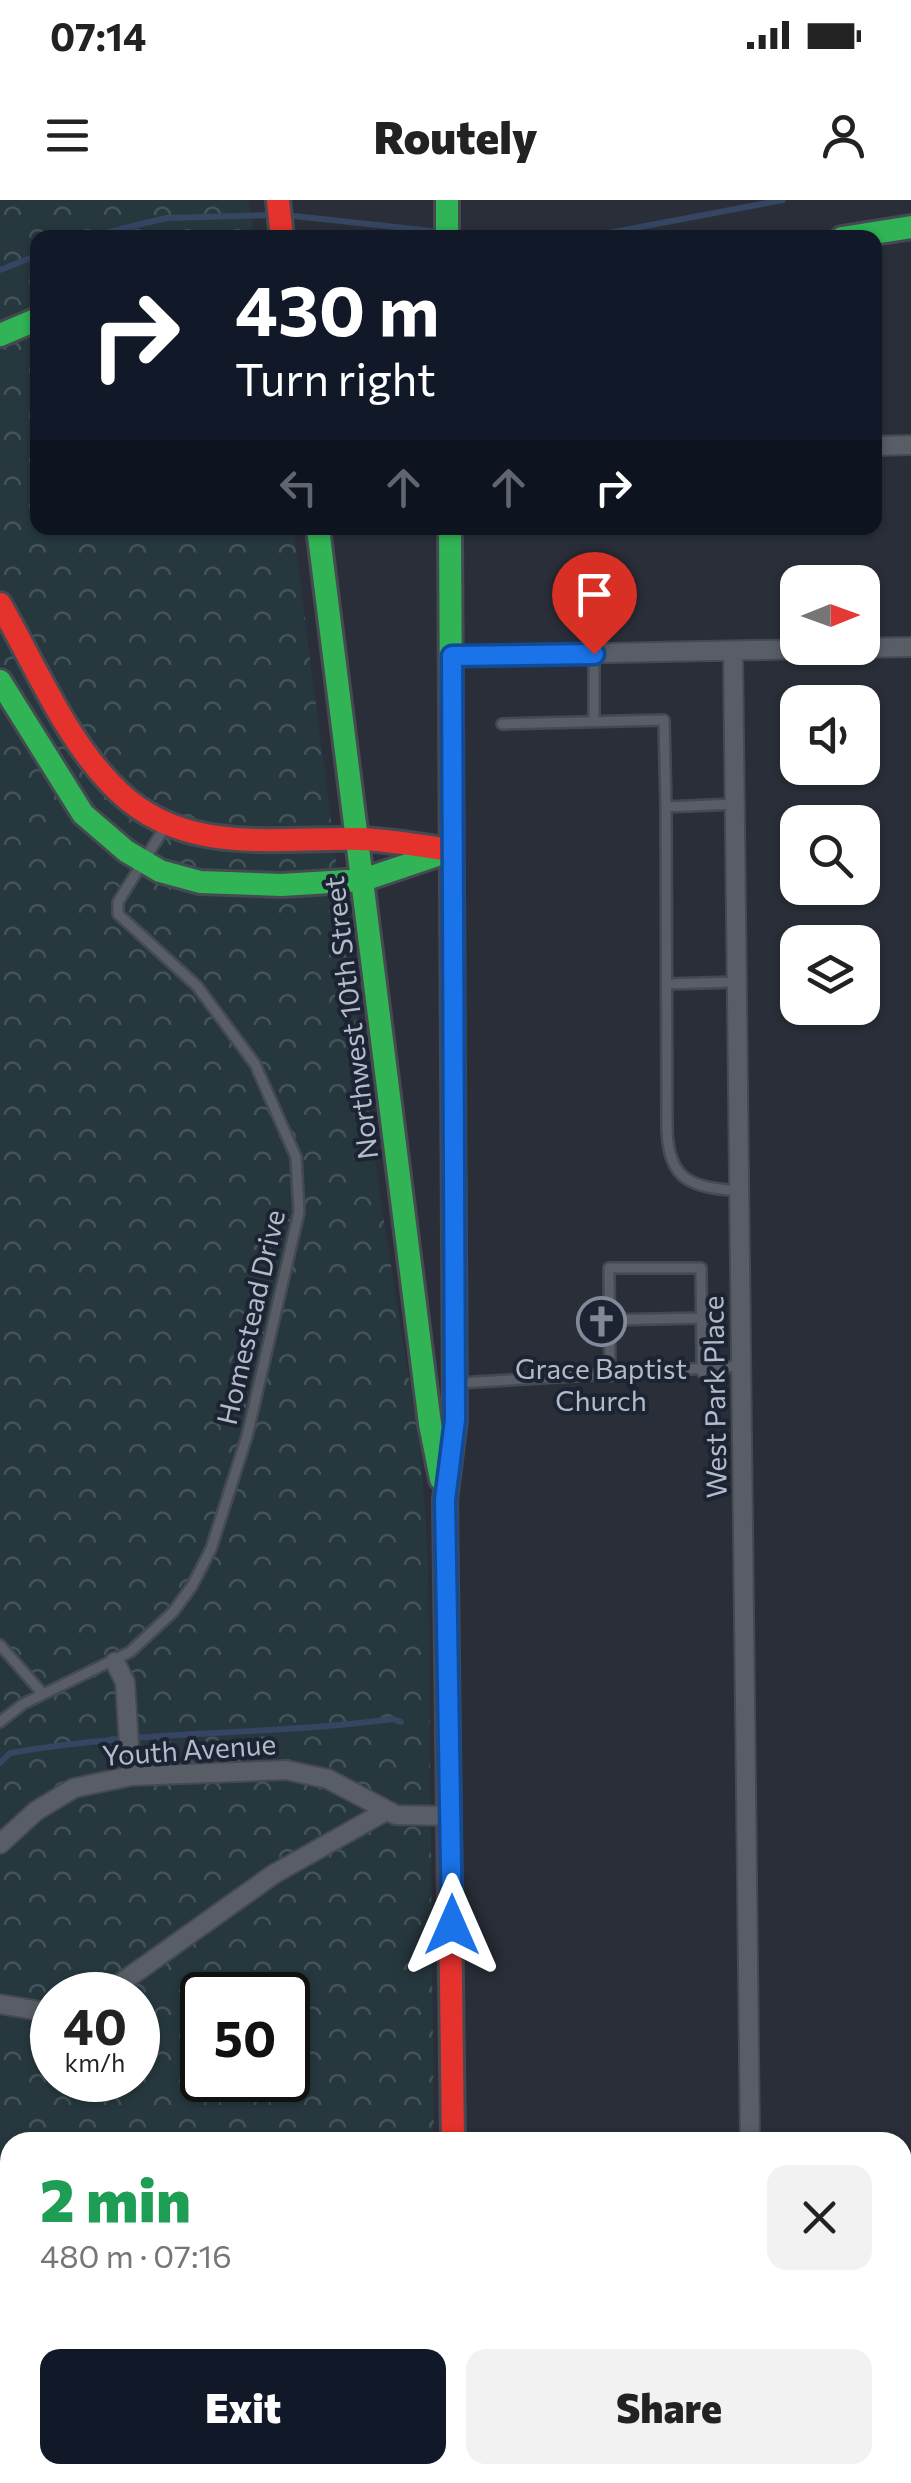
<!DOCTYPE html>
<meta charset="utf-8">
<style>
:root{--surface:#fff;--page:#f2f2f2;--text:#222;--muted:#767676;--accent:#111827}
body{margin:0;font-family:Commissioner,sans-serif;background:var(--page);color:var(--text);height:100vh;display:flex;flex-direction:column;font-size:38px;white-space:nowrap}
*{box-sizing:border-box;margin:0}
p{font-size:32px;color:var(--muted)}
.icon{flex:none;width:55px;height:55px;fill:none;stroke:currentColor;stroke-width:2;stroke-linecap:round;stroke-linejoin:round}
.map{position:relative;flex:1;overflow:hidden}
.drawer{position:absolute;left:0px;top:1932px;width:912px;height:352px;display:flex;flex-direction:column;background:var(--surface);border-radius:30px 30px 0 0;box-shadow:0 2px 8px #0004}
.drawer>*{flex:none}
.hud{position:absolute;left:30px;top:30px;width:852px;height:305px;border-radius:20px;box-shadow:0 2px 8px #0004;background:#111827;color:#fff;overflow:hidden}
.needle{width:65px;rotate:89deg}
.buttons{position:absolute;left:780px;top:365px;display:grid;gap:20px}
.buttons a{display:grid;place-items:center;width:100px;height:100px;border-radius:20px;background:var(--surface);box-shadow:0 2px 8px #0004;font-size:50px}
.speed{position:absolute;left:30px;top:1772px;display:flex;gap:20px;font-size:50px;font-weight:700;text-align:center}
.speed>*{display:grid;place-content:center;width:130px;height:130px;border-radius:50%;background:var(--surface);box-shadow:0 2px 8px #0004;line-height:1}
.speed small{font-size:25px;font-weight:400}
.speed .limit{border:5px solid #111;border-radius:15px;background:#fff;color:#111}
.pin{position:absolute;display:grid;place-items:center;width:85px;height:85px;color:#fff;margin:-102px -42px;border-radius:50% 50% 50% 0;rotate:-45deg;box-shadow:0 0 10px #0007}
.pin .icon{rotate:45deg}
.me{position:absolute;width:110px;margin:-55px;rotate:0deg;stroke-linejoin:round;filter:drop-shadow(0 0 8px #0008)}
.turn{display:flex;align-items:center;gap:35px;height:210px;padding:0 40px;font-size:45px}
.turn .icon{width:130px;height:130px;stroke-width:2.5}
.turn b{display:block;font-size:70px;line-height:85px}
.lanes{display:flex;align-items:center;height:95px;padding:0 40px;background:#0003;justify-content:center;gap:50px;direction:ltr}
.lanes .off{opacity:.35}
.round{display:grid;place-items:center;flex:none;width:105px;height:105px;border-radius:20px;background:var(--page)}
.summary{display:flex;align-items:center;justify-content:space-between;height:170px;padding:0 40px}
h1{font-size:60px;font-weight:800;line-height:75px;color:#1e9e55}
.action{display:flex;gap:20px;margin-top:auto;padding:20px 40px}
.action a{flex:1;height:115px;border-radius:20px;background:var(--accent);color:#fff;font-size:40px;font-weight:800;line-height:115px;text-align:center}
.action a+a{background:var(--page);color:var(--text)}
.status{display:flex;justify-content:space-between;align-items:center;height:70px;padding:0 50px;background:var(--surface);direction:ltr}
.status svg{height:28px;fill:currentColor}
header{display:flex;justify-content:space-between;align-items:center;height:130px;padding:0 40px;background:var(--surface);font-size:45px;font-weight:800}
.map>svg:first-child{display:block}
</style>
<div class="status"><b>07:14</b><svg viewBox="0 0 49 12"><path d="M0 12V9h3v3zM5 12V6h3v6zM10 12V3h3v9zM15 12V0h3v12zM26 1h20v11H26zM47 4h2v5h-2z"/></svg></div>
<header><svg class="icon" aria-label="menu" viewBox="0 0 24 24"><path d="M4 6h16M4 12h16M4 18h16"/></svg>Routely<svg class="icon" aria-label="person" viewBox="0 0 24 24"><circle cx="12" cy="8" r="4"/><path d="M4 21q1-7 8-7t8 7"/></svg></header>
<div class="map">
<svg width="911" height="2283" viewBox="0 0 911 2283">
<defs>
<pattern id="forest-crowns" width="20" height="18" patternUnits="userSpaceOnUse" patternTransform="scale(2.5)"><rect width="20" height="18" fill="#26383e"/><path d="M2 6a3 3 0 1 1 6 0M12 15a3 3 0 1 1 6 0" fill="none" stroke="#435359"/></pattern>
</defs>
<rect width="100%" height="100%" fill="#292e38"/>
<path fill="url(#forest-crowns)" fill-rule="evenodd" d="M 0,0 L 249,0 L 254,37 L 38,38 L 38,328 L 293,328 L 378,983 L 421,1256 L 428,1361 L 434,1942 L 10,1942 L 10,2275 L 437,2275 L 437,2283 L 0,2283 ZM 52,1795 L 138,1795 L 138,1880 L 52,1880 ZM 202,1795 L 288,1795 L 288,1880 L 202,1880 Z"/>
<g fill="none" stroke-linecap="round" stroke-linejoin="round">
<path stroke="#354562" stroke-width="6" d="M 285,15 L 442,32
M 454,33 L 508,38
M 85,38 L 166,18 L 273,15
M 582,38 L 783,0
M 0,70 L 38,55
M 0,1563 L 10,1553 C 137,1530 265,1536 393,1519 L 401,1522"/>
<defs>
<path id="lane" d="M 594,522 L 594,455
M 502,524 L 664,520 L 666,607
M 735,604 L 666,607 L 667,930 C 669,982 692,987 739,991
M 667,784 L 737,782
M 609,1120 L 700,1118
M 610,1176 L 609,1068 L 701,1068 L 702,1172
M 459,1183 L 741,1166
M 0,1445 L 43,1494
M 0,1522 L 23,1504 L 130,1452 L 173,1412 L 192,1386 L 211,1349 L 247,1236 L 299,1012 L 296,957 L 255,864 L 197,786 L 118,714 L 118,702 L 165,627
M 582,2275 L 582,2283
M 707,2275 L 709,2283"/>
<path id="street" d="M 875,246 L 911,245
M 733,451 L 750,1942
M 451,456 L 911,447
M 115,1462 L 125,1482 L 131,1576
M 0,1644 L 36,1611 L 74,1588 L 131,1576 L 286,1570 L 328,1579 L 396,1615 L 451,1616
M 104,1795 L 274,1674 L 386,1611
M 0,1804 L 52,1813
M 902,2192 L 911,2192
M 754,2275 L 754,2283"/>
<path id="fast" d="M 447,0 L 447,38
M 842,38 L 911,27
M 0,135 L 38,119
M 318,328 L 430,1224 L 441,1279
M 0,481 L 83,614 L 126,651 L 160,671 L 200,682 L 281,685 L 363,680 L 446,652
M 448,1539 L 445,1300 L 455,1220 L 450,328
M 455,2275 L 456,2283"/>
<path id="jam" d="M 278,0 L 282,38
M 0,404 C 36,466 66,542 119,592 C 186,656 276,637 360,639 C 390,640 421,646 451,650
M 448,1539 L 453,1942"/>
</defs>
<use href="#lane" stroke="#454951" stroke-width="14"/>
<use href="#street" stroke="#454951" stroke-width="22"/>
<use href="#fast" stroke="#454951" stroke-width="28"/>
<use href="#jam" stroke="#454951" stroke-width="28"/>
<use href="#lane" stroke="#595d66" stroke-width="9"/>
<use href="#street" stroke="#595d66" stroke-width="18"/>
<use href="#fast" stroke="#30b455" stroke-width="22"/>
<use href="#jam" stroke="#e5322d" stroke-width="22"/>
</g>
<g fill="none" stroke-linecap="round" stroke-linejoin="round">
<defs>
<path id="route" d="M 452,1725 L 445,1300 L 455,1220 L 452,456 L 594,454"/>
</defs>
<use href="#route" stroke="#114b97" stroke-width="25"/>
<use href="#route" stroke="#1a73e8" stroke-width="18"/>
</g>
<defs>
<symbol id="church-ring" viewBox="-11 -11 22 22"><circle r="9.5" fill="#1c2433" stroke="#838996" stroke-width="1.5"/><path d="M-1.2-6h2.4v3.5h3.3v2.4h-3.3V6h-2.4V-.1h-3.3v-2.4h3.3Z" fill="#838996"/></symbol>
</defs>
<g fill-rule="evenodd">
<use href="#church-ring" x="574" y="1094" width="55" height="55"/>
</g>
<g text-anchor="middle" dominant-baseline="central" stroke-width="8" stroke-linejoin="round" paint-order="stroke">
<g font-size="28" fill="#b3bac9" stroke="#1c2433">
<text transform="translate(350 818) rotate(-97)">Northwest 10th Street</text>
<text transform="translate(250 1117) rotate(-77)">Homestead Drive</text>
<text transform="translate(714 1197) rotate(-91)">West Park Place</text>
<text transform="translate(189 1549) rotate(-4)">Youth Avenue</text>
</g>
<g font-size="28" fill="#b3bac9" stroke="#1c2433">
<text x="601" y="1168">Grace Baptist<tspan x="601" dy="32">Church</tspan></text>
</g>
</g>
</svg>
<div class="buttons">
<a><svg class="needle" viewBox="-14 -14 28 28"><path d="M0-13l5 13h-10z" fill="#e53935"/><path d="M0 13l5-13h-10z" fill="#767676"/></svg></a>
<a><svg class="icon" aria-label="sound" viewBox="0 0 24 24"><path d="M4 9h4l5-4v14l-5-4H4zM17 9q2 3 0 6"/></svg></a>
<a><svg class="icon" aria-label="search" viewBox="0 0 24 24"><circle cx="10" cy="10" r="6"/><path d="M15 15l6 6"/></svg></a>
<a><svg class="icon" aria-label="layers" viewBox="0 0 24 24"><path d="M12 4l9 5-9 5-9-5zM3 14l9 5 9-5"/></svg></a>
</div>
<div class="speed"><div>40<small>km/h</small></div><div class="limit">50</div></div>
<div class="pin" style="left:594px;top:454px;background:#d93025"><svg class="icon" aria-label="arrive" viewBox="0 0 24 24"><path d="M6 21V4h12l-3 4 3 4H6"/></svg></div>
<svg class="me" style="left:452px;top:1725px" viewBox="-20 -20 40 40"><path d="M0-17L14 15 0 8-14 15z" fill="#1a73e8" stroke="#fff" stroke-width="4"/></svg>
<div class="hud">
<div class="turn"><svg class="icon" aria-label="right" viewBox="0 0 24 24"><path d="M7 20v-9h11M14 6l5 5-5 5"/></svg><div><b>430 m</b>Turn right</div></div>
<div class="lanes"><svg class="icon off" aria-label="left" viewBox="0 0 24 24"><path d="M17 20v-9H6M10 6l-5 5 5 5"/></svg><svg class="icon off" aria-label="ahead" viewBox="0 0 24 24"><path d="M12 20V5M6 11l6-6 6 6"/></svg><svg class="icon off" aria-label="ahead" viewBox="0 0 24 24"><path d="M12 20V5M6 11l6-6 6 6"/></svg><svg class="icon" aria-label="right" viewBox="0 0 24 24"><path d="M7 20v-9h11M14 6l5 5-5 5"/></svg></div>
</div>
<section class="drawer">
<div class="summary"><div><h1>2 min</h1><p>480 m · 07:16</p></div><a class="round"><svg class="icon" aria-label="close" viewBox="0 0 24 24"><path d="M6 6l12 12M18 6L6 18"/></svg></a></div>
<div class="action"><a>Exit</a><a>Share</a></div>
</section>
</div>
